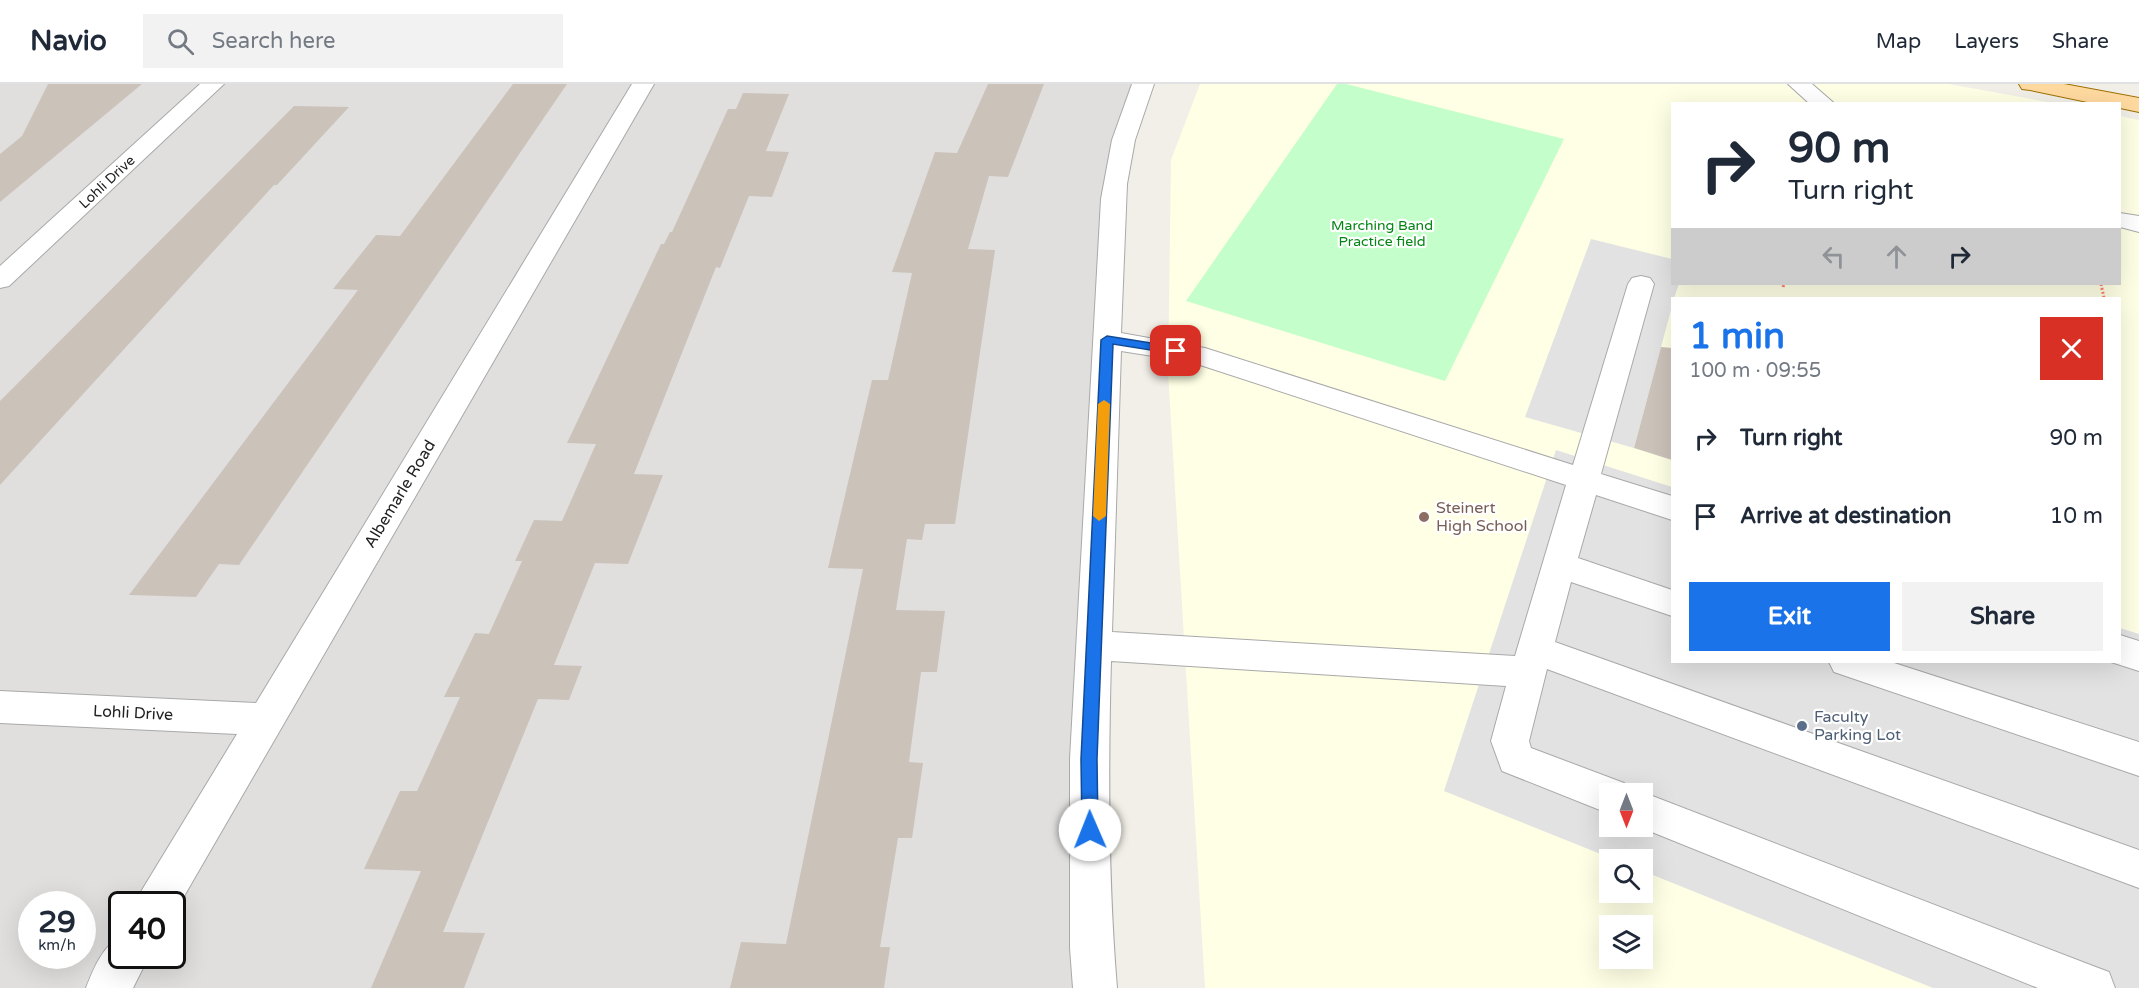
<!DOCTYPE html>
<meta charset="utf-8">
<style>
:root{--surface:#fff;--page:#f2f2f3;--text:#1f2937;--muted:#747a83;--line:#e0e1e3;--accent:#1a73e8}
body{margin:0;font-family:"Varela Round",sans-serif;background:var(--page);color:var(--text);height:100vh;display:flex;flex-direction:column;font-size:22px;white-space:nowrap}
*{box-sizing:border-box;margin:0}
p{font-size:20px;color:var(--muted)}
.icon{flex:none;width:33px;height:33px;fill:none;stroke:currentColor;stroke-width:2;stroke-linecap:round;stroke-linejoin:round}
.map{position:relative;flex:1;overflow:hidden}
.panel{position:absolute;left:1671px;top:213px;width:450px;height:366px;display:flex;flex-direction:column;background:var(--surface);border-radius:0px;box-shadow:0 6px 24px #0002}
.panel>*{flex:none}
.guide{position:absolute;left:1671px;top:18px;width:450px;height:183px;border-radius:0px;box-shadow:0 6px 24px #0002;background:#fff;color:var(--text);overflow:hidden}
.needle{width:39px;rotate:180deg}
.buttons{position:absolute;left:1599px;top:699px;display:grid;gap:12px}
.buttons a{display:grid;place-items:center;width:54px;height:54px;border-radius:0px;background:var(--surface);box-shadow:0 6px 24px #0002;font-size:30px}
.speed{position:absolute;left:18px;top:807px;display:flex;gap:12px;font-size:30px;font-weight:700;text-align:center}
.speed>*{display:grid;place-content:center;width:78px;height:78px;border-radius:50%;background:var(--surface);box-shadow:0 6px 24px #0002;line-height:1}
.speed small{font-size:15px;font-weight:400}
.speed .limit{border:3px solid #111;border-radius:9px;background:#fff;color:#111}
.pin{position:absolute;display:grid;place-items:center;width:51px;height:51px;color:#fff;margin:-26px;border-radius:12px;box-shadow:0 3px 9px #0006}
.me{position:absolute;width:66px;margin:-33px;rotate:359deg;stroke-linejoin:round;filter:drop-shadow(0 0 4px #0008)}
.turn{display:flex;align-items:center;gap:21px;height:126px;padding:0 18px;font-size:27px}
.turn .icon{width:78px;height:78px;stroke-width:2.5}
.turn b{display:block;font-size:42px;line-height:51px}
.lanes{display:flex;align-items:center;height:57px;padding:0 18px;background:#0003;justify-content:center;gap:30px;direction:ltr}
.lanes .off{opacity:.35}
.round{display:grid;place-items:center;flex:none;width:63px;height:63px;border-radius:0px;background:var(--page)}
.headline{display:flex;align-items:center;justify-content:space-between;height:102px;padding:0 18px}
h1{font-size:36px;font-weight:700;line-height:45px;color:var(--accent)}
.action{display:flex;gap:12px;margin-top:auto;padding:12px 18px}
.action a{flex:1;height:69px;border-radius:0px;background:var(--accent);color:#fff;font-size:24px;font-weight:700;line-height:69px;text-align:center}
.action a+a{background:var(--page);color:var(--text)}
ul{padding:0;list-style:none}
li{display:flex;align-items:center;gap:18px;height:78px;padding:0 18px}
li div{flex:1}
li b{display:block;font-size:22px}
li em{font-style:normal}
header{display:flex;align-items:center;gap:36px;box-sizing:border-box;height:84px;padding:0 30px;background:var(--surface);border-bottom:2px solid var(--line)}
header strong{font-size:28px}
nav{display:flex;gap:33px;margin-inline-start:auto;font-size:21px}
.search{width:420px;height:54px;background:var(--page);display:flex;align-items:center;gap:15px;box-sizing:border-box;padding:0 21px;border-radius:0px;color:var(--muted);font-size:22px}
.map>svg:first-child{display:block}
</style>
<header>
<strong>Navio</strong>
<div class="search"><svg class="icon" aria-label="search" viewBox="0 0 24 24"><circle cx="10" cy="10" r="6"/><path d="M15 15l6 6"/></svg>Search here</div>
<nav><a>Map</a><a>Layers</a><a>Share</a></nav>
</header>
<div class="map">
<svg width="2139" height="904" viewBox="0 0 2139 904">
<rect width="100%" height="100%" fill="#f2efe8"/>
<path fill="#e0dfde" fill-rule="evenodd" d="M 0,0 L 1143,0 L 1127,41 L 1095,904 L 0,904 ZM 32,820 L 82,820 L 82,872 L 32,872 ZM 122,820 L 172,820 L 172,872 L 122,872 Z"/>
<path fill="#feffe4" fill-rule="evenodd" d="M 1200,0 L 1949,0 L 2053,19 L 1672,20 L 1672,200 L 2120,200 L 2120,32 L 2139,36 L 2139,904 L 1205,904 L 1168,288 L 1171,76 ZM 1672,214 L 2120,214 L 2120,578 L 1672,578 ZM 1610,710 L 1642,710 L 1642,742 L 1610,742 ZM 1610,776 L 1642,776 L 1642,808 L 1610,808 ZM 1610,842 L 1642,842 L 1642,874 L 1610,874 Z"/>
<path fill="#c4feca" d="M 1337,0 L 1346,0 L 1564,55 L 1445,297 L 1186,217 Z"/>
<path fill="#e2e2e2" fill-rule="evenodd" d="M 1591,155 L 1672,175 L 1672,200 L 1679,200 L 1674,214 L 1672,214 L 1672,222 L 1634,364 L 1525,333 Z
M 1556,366 L 1672,403 L 1672,578 L 2120,578 L 2120,544 L 2139,550 L 2139,904 L 1933,904 L 1643,787 L 1642,776 L 1613,775 L 1444,707 ZM 1610,710 L 1642,710 L 1642,742 L 1610,742 Z"/>
<path fill="#cbc2ba" d="M 48,0 L 142,0 L 0,118 L 0,70 L 22,52 Z
M 513,0 L 567,0 L 239,481 L 219,480 L 196,513 L 129,511 L 358,206 L 333,205 L 376,151 L 400,152 Z
M 988,0 L 1044,0 L 1008,93 L 989,92 L 968,165 L 995,166 L 955,440 L 925,440 L 922,456 L 907,455 L 896,526 L 945,527 L 937,588 L 921,588 L 909,678 L 923,679 L 912,754 L 898,754 L 880,863 L 890,863 L 884,904 L 730,904 L 741,858 L 786,860 L 863,485 L 828,484 L 872,296 L 888,296 L 912,189 L 892,188 L 935,68 L 957,69 Z
M 743,9 L 789,10 L 766,67 L 789,68 L 772,113 L 749,112 L 720,184 L 716,183 L 634,390 L 663,391 L 628,480 L 595,479 L 554,581 L 582,582 L 569,616 L 538,615 L 443,848 L 485,849 L 464,904 L 371,904 L 421,787 L 364,785 L 400,707 L 417,707 L 460,613 L 444,613 L 475,549 L 489,550 L 522,477 L 515,477 L 534,436 L 562,437 L 596,360 L 567,359 L 661,160 L 664,160 L 670,148 L 672,148 L 728,25 L 736,25 Z
M 294,22 L 349,23 L 277,101 L 274,101 L 0,401 L 0,317 Z
M 1661,263 L 1672,264 L 1672,376 L 1634,364 Z"/>
<g fill="none" stroke-linecap="round" stroke-linejoin="round">
<defs>
<path id="minor" d="M 200,0 L 224,0 L 9,202 L 0,204 L 0,182 Z
M 632,0 L 654,0 L 172,833 L 172,820 L 136,820 L 142,806 L 237,650 L 0,639 L 0,607 L 256,619 Z
M 1132,0 L 1154,0 L 1135,56 L 1127,100 L 1121,249 L 1205,264 L 1573,381 L 1628,200 L 1632,194 L 1641,192 L 1650,194 L 1654,200 L 1601,390 L 1672,412 L 1672,436 L 1596,411 L 1578,474 L 1672,506 L 1672,532 L 1571,498 L 1555,558 L 2139,766 L 2139,804 L 1547,585 L 1529,657 L 1531,664 L 1624,699 L 1629,710 L 1610,710 L 1610,730 L 1502,687 L 1491,657 L 1506,602 L 1111,577 C 1108,685 1108,795 1117,904 L 1073,904 L 1070,864 L 1070,675 L 1101,115 L 1112,56 ZM 1121,267 L 1191,278 L 1566,401 L 1515,572 L 1112,548 Z
M 1788,0 L 1812,0 L 1835,20 L 1810,20 Z
M 2120,129 L 2139,132 L 2139,148 L 2120,143 Z
M 2120,551 L 2139,557 L 2139,587 L 2111,578 L 2120,578 Z
M 1829,578 L 1891,578 L 2139,658 L 2139,692 L 1834,588 Z
M 1642,708 L 2093,882 L 2109,888 L 2115,904 L 2038,904 L 1637,742 L 1642,742 L 1642,710 L 1638,710 Z
M 122,853 L 122,872 L 149,872 L 133,904 L 86,904 C 93,886 103,860 122,853 Z"/>
<path id="major" d="M 2019,0 L 2064,0 L 2139,14 L 2139,28 L 2120,24 L 2120,20 L 2097,20 L 2030,6 L 2022,5 Z"/>
</defs>
<use href="#minor" stroke="#a9a9a9" stroke-width="2"/>
<use href="#major" stroke="#9f7000" stroke-width="2"/>
<path stroke="#ff816c" stroke-width="3" stroke-dasharray="2 2" stroke-linecap="butt" d="M 2101,200 L 2104,214
M 1783,203 L 1784,200"/>
<use href="#minor" fill="#fff" fill-rule="evenodd"/>
<use href="#major" fill="#ffdaa0" fill-rule="evenodd"/>
</g>
<path fill="#1a73e8" stroke="#114b97" stroke-width="1.5" d="M 1107,252 L 1176,263 L 1182,267 L 1176,270 L 1113,260 L 1097,675 L 1098,746 L 1096,751 L 1090,753 L 1084,751 L 1082,746 L 1081,675 L 1101,256 Z"/>
<path fill="#f59e0b" d="M 1104,316 L 1110,320 L 1106,432 L 1099,437 L 1093,432 L 1098,320 Z"/>
<circle fill="#8d6e63" stroke="#fff" stroke-width="2" cx="1424" cy="433" r="6"/>
<circle fill="#5c6f8a" stroke="#fff" stroke-width="2" cx="1802" cy="642" r="6"/>
<g text-anchor="middle" dominant-baseline="central" stroke-width="4.5" stroke-linejoin="round" paint-order="stroke">
<g font-size="14" fill="#222" stroke="#fff">
<text transform="translate(107 98) rotate(-43)">Lohli Drive</text>
</g>
<g font-size="14" fill="#048614" stroke="#fff">
<text x="1382" y="141">Marching Band<tspan x="1382" dy="16">Practice field</tspan></text>
</g>
<g font-size="16" fill="#222" stroke="#fff">
<text transform="translate(400 410) rotate(-59)">Albemarle Road</text>
<text transform="translate(133 629) rotate(3)">Lohli Drive</text>
</g>
<g font-size="16" fill="#785e54" stroke="#fff" text-anchor="start">
<text x="1436" y="424">Steinert<tspan x="1436" dy="18">High School</tspan></text>
</g>
<g font-size="16" fill="#4e5e75" stroke="#fff" text-anchor="start">
<text x="1814" y="633">Faculty<tspan x="1814" dy="18">Parking Lot</tspan></text>
</g>
</g>
</svg>
<div class="buttons">
<a><svg class="needle" viewBox="-14 -14 28 28"><path d="M0-13l5 13h-10z" fill="#e53935"/><path d="M0 13l5-13h-10z" fill="#747a83"/></svg></a>
<a><svg class="icon" aria-label="search" viewBox="0 0 24 24"><circle cx="10" cy="10" r="6"/><path d="M15 15l6 6"/></svg></a>
<a><svg class="icon" aria-label="layers" viewBox="0 0 24 24"><path d="M12 4l9 5-9 5-9-5zM3 14l9 5 9-5"/></svg></a>
</div>
<div class="speed"><div>29<small>km/h</small></div><div class="limit">40</div></div>
<div class="pin" style="left:1176px;top:267px;background:#d93025"><svg class="icon" aria-label="arrive" viewBox="0 0 24 24"><path d="M6 21V4h12l-3 4 3 4H6"/></svg></div>
<svg class="me" style="left:1090px;top:746px" viewBox="-20 -20 40 40"><circle r="19" fill="#fff"/><path d="M0-13L10 11 0 6-10 11z" fill="#1a73e8"/></svg>
<div class="guide">
<div class="turn"><svg class="icon" aria-label="right" viewBox="0 0 24 24"><path d="M7 20v-9h11M14 6l5 5-5 5"/></svg><div><b>90 m</b>Turn right</div></div>
<div class="lanes"><svg class="icon off" aria-label="left" viewBox="0 0 24 24"><path d="M17 20v-9H6M10 6l-5 5 5 5"/></svg><svg class="icon off" aria-label="ahead" viewBox="0 0 24 24"><path d="M12 20V5M6 11l6-6 6 6"/></svg><svg class="icon" aria-label="right" viewBox="0 0 24 24"><path d="M7 20v-9h11M14 6l5 5-5 5"/></svg></div>
</div>
<section class="panel">
<div class="headline"><div><h1>1 min</h1><p>100 m · 09:55</p></div><a class="round" style="background:#d93025;color:#fff"><svg class="icon" aria-label="close" viewBox="0 0 24 24"><path d="M6 6l12 12M18 6L6 18"/></svg></a></div>
<ul>
<li><svg class="icon" aria-label="right" viewBox="0 0 24 24"><path d="M7 20v-9h11M14 6l5 5-5 5"/></svg><div><b>Turn right</b></div><em>90 m</em></li>
<li><svg class="icon" aria-label="arrive" viewBox="0 0 24 24"><path d="M6 21V4h12l-3 4 3 4H6"/></svg><div><b>Arrive at destination</b></div><em>10 m</em></li>
</ul>
<div class="action"><a>Exit</a><a>Share</a></div>
</section>
</div>
